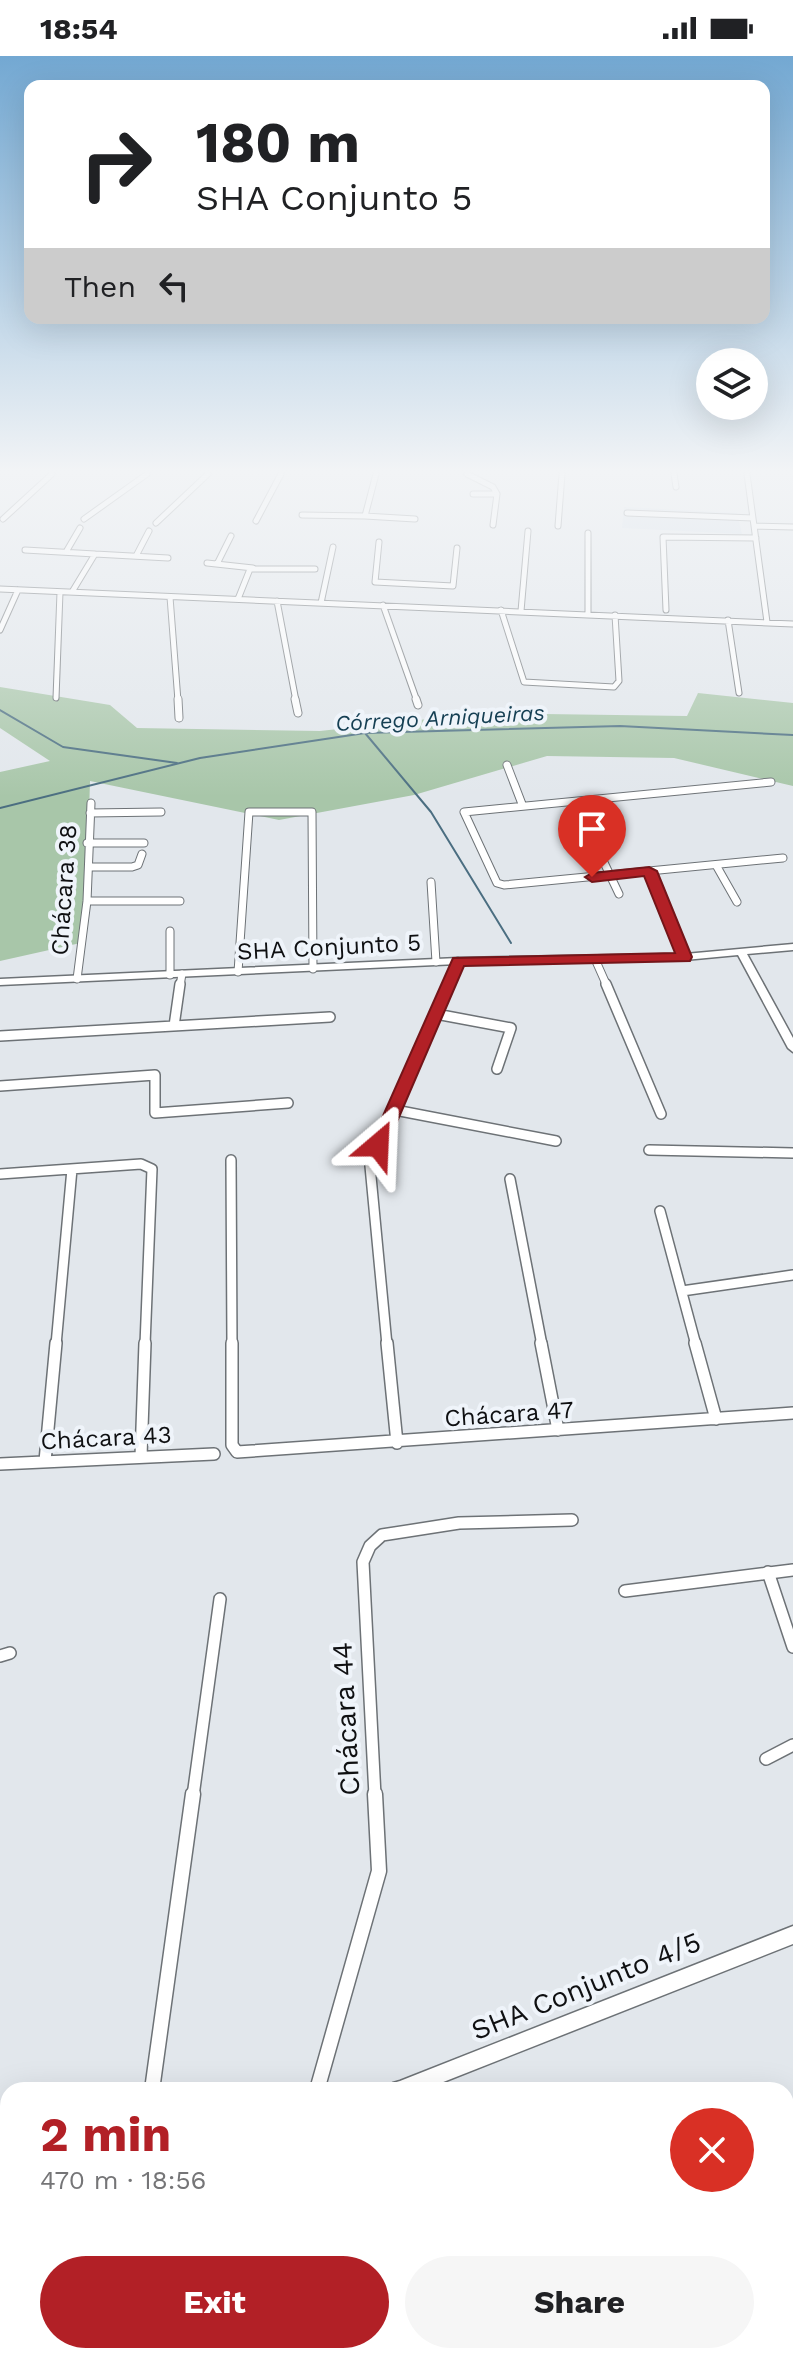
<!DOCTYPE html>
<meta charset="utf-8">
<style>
:root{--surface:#fff;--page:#f6f6f6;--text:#202124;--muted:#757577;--accent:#b22026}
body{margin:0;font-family:"Work Sans",sans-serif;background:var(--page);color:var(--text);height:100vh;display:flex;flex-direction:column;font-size:30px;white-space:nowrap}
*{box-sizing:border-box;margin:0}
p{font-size:26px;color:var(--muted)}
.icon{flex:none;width:44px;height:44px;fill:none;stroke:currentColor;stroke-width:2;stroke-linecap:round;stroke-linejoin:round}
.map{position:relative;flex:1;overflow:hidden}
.sheet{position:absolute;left:0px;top:2026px;width:794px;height:282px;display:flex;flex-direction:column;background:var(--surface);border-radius:24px 24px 0 0;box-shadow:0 8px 32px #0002}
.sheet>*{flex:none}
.banner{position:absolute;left:24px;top:24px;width:746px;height:244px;border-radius:16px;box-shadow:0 8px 32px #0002;background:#fff;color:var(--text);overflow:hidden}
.fabs{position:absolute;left:696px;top:292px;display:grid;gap:16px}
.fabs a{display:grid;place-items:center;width:72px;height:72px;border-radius:50%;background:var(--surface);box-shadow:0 8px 32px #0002;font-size:40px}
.pin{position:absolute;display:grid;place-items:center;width:68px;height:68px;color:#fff;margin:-82px -34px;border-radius:50% 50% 50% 0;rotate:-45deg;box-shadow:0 0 8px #0007}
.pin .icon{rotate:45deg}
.me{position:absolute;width:88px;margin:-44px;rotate:26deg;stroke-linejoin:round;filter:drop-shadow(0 0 6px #0008)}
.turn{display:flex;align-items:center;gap:28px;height:168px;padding:0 40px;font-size:36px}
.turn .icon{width:104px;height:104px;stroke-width:2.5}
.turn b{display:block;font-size:56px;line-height:68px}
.then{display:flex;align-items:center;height:76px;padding:0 40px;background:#0003;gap:16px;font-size:30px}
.round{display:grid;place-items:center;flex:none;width:84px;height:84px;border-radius:42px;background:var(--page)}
.summary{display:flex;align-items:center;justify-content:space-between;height:136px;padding:0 40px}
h1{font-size:48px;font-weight:700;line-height:60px;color:var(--accent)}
.action{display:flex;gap:16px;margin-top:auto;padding:16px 40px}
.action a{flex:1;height:92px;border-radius:48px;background:var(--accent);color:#fff;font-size:32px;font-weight:700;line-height:92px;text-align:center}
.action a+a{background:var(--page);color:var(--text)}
.status{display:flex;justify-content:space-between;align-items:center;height:56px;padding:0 40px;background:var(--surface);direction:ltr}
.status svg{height:22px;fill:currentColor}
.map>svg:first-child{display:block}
</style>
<div class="status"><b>18:54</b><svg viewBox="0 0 49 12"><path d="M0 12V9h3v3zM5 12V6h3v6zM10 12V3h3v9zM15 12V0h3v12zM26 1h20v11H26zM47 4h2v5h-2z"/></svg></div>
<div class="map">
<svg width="793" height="2307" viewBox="0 0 793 2307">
<rect width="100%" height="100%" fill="#e2e7ec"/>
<path fill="#d2dde8" d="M 624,451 L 737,457 L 742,478 L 622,472 Z"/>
<path fill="#a8c6a9" d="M 0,631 L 110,649 L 137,672 L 320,675 L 482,657 L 687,660 L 698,637 L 793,647 L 793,730 L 674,702 L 547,700 L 414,739 L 279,764 L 90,725 L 85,886 L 0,905 L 0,716 L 50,705 L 0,672 Z"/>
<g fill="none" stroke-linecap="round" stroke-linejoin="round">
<path stroke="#4b6e81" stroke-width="2" d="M 0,654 L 63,691 L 177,707
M 365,677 L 431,756 L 511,887
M 0,752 L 200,702 L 365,677 L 620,670 L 793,679"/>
<defs>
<path id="street-far4" d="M 376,418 L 365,460 L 415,463
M 467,418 L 493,431 L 497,438 L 473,438
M 674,418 L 676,431
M 747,418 L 767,566
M 627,457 L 753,462
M 302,459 L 365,460
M 3,463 L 52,418
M 84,463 L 147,418
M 256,465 L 281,418
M 156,467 L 208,418
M 493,469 L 497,438
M 558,470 L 562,418
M 754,470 L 793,471
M 588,477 L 588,557
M 379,486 L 375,526 L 453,530 L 457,492
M 25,494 L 95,498 L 72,536
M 66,496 L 80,472
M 95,498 L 168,502
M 136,500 L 149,475
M 207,507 L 253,512
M 217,508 L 231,480
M 0,533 L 793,568
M 170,541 L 178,645
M 238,543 L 250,513 L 315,513
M 277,545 L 296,645
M 321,547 L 333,491
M 383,549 L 417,645
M 501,554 L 524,626 L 614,631 L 619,625 L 615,559
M 666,554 L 663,481 L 756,482
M 521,555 L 528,475
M 728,564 L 739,637
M 0,574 L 18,534
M 56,642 L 60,536"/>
<path id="street-far3" d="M 178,643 L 179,662
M 295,643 L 298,657
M 416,643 L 418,649
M 507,709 L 522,748
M 90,757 L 161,756
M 87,787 L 144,787
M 599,796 L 619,838
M 716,809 L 737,846
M 90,811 L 132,811 L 138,809 L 142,798
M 649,815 L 783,802
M 431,826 L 436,906
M 87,845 L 180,845
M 170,875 L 170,919
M 685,901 L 649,815 L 504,829 L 497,827 L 464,756 L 771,726
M 595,903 L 607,930
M 238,916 L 249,756 L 312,756 L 313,913
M 77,923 L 87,845 L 91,747
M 180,930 L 182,918
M 447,930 L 458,905"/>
<path id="street-far2" d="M 606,928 L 661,1058
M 436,958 L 511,972 L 497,1013
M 174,970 L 180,928
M 0,980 L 330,961
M 0,1030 L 155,1019 L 155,1057 L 288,1047
M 395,1054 L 556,1085
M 378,1089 L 448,928
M 649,1094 L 793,1097
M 231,1104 L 232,1289
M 370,1110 L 387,1289
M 0,1118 L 141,1108 L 152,1113 L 145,1289
M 510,1123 L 542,1289
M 660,1155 L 696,1289
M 682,1235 L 793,1219
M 56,1289 L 72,1113"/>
<path id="street-far1" d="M 232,1287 L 232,1389 L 237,1396 L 793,1357
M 387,1287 L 397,1387
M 541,1287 L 558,1374
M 695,1287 L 716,1363
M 141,1400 L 145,1287
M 45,1405 L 56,1287
M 0,1408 L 214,1398
M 768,1516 L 793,1591
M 625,1535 L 793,1514
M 0,1600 L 10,1597
M 766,1703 L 793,1689
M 193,1740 L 220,1543
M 375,1740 L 363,1506 L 370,1490 L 382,1479 L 459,1467 L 572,1464"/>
<path id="street" d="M 152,2034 L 193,1738
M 317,2034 L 379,1815 L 375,1738
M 786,2187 L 793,2184
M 503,2307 L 519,2300"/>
<path id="secondary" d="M 793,888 L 793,894 L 747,898 L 793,982 L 793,996 L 788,992 L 738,899 L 685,904 L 458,908 L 0,929 L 0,923 L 458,902 L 685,898 Z
M 793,1870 L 793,1888 L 423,2034 L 391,2034 L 393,2027 L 400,2025 Z
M 8,2172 L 8,2192 L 0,2195 L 0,2175 Z
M 336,2300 L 357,2300 L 360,2307 L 339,2307 Z"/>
</defs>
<use href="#street-far4" stroke="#6d7276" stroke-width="7"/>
<use href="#street-far3" stroke="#6d7276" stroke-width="9"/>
<use href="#street-far2" stroke="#6d7276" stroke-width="12"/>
<use href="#street-far1" stroke="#6d7276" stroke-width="14"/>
<use href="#street" stroke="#6d7276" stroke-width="17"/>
<use href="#secondary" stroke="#6d7276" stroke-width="3"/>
<use href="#street-far4" stroke="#fff" stroke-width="5"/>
<use href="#street-far3" stroke="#fff" stroke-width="7"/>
<use href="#street-far2" stroke="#fff" stroke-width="9"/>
<use href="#street-far1" stroke="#fff" stroke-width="11"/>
<use href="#street" stroke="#fff" stroke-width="14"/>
<use href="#secondary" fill="#fff" fill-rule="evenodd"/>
</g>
<linearGradient id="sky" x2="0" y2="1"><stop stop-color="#73a8d2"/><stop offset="0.56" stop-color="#f2f4f6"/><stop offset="1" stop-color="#f2f4f6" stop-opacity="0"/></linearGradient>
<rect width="793" height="741" fill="url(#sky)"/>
<path fill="#b22026" stroke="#741519" stroke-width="2" d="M 649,811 L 657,815 L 692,901 L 690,905 L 464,910 L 387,1089 L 385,1094 L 372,1094 L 370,1089 L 453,902 L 675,897 L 644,820 L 592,826 L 585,821 L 592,817 Z"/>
<g text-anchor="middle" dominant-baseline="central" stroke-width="8" stroke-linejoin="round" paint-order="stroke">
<g font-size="22" font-style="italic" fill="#153f53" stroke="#eff4fa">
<text transform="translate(440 662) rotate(-3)">Córrego Arniqueiras</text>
</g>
<g font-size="24" fill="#0f1012" stroke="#eff4fa">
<text transform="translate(64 834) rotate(-86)">Chácara 38</text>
<text transform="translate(329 891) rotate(-3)">SHA Conjunto 5</text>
<text transform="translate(509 1358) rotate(-4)">Chácara 47</text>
<text transform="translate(106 1382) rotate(-3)">Chácara 43</text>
</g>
<g font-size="28" fill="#0f1012" stroke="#eff4fa">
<text transform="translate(346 1663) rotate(-93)">Chácara 44</text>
<text transform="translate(586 1930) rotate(-22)">SHA Conjunto 4/5</text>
</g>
</g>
</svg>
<div class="fabs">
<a><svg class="icon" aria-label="layers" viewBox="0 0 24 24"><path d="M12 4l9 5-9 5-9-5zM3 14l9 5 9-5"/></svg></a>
</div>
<div class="pin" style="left:592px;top:821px;background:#d93025"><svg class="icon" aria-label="arrive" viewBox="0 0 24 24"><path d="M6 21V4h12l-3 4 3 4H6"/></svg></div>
<svg class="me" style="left:378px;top:1089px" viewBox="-20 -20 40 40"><path d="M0-17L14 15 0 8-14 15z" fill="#b22026" stroke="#fff" stroke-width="4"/></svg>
<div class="banner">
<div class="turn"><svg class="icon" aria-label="right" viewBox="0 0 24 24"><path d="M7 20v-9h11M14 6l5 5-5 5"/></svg><div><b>180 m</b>SHA Conjunto 5</div></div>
<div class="then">Then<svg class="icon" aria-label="left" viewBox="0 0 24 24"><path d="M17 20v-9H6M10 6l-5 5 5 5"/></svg></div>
</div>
<section class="sheet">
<div class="summary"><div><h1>2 min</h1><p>470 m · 18:56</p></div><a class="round" style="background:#d93025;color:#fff"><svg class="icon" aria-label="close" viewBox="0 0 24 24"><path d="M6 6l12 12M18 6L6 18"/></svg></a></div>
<div class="action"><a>Exit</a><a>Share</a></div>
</section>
</div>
